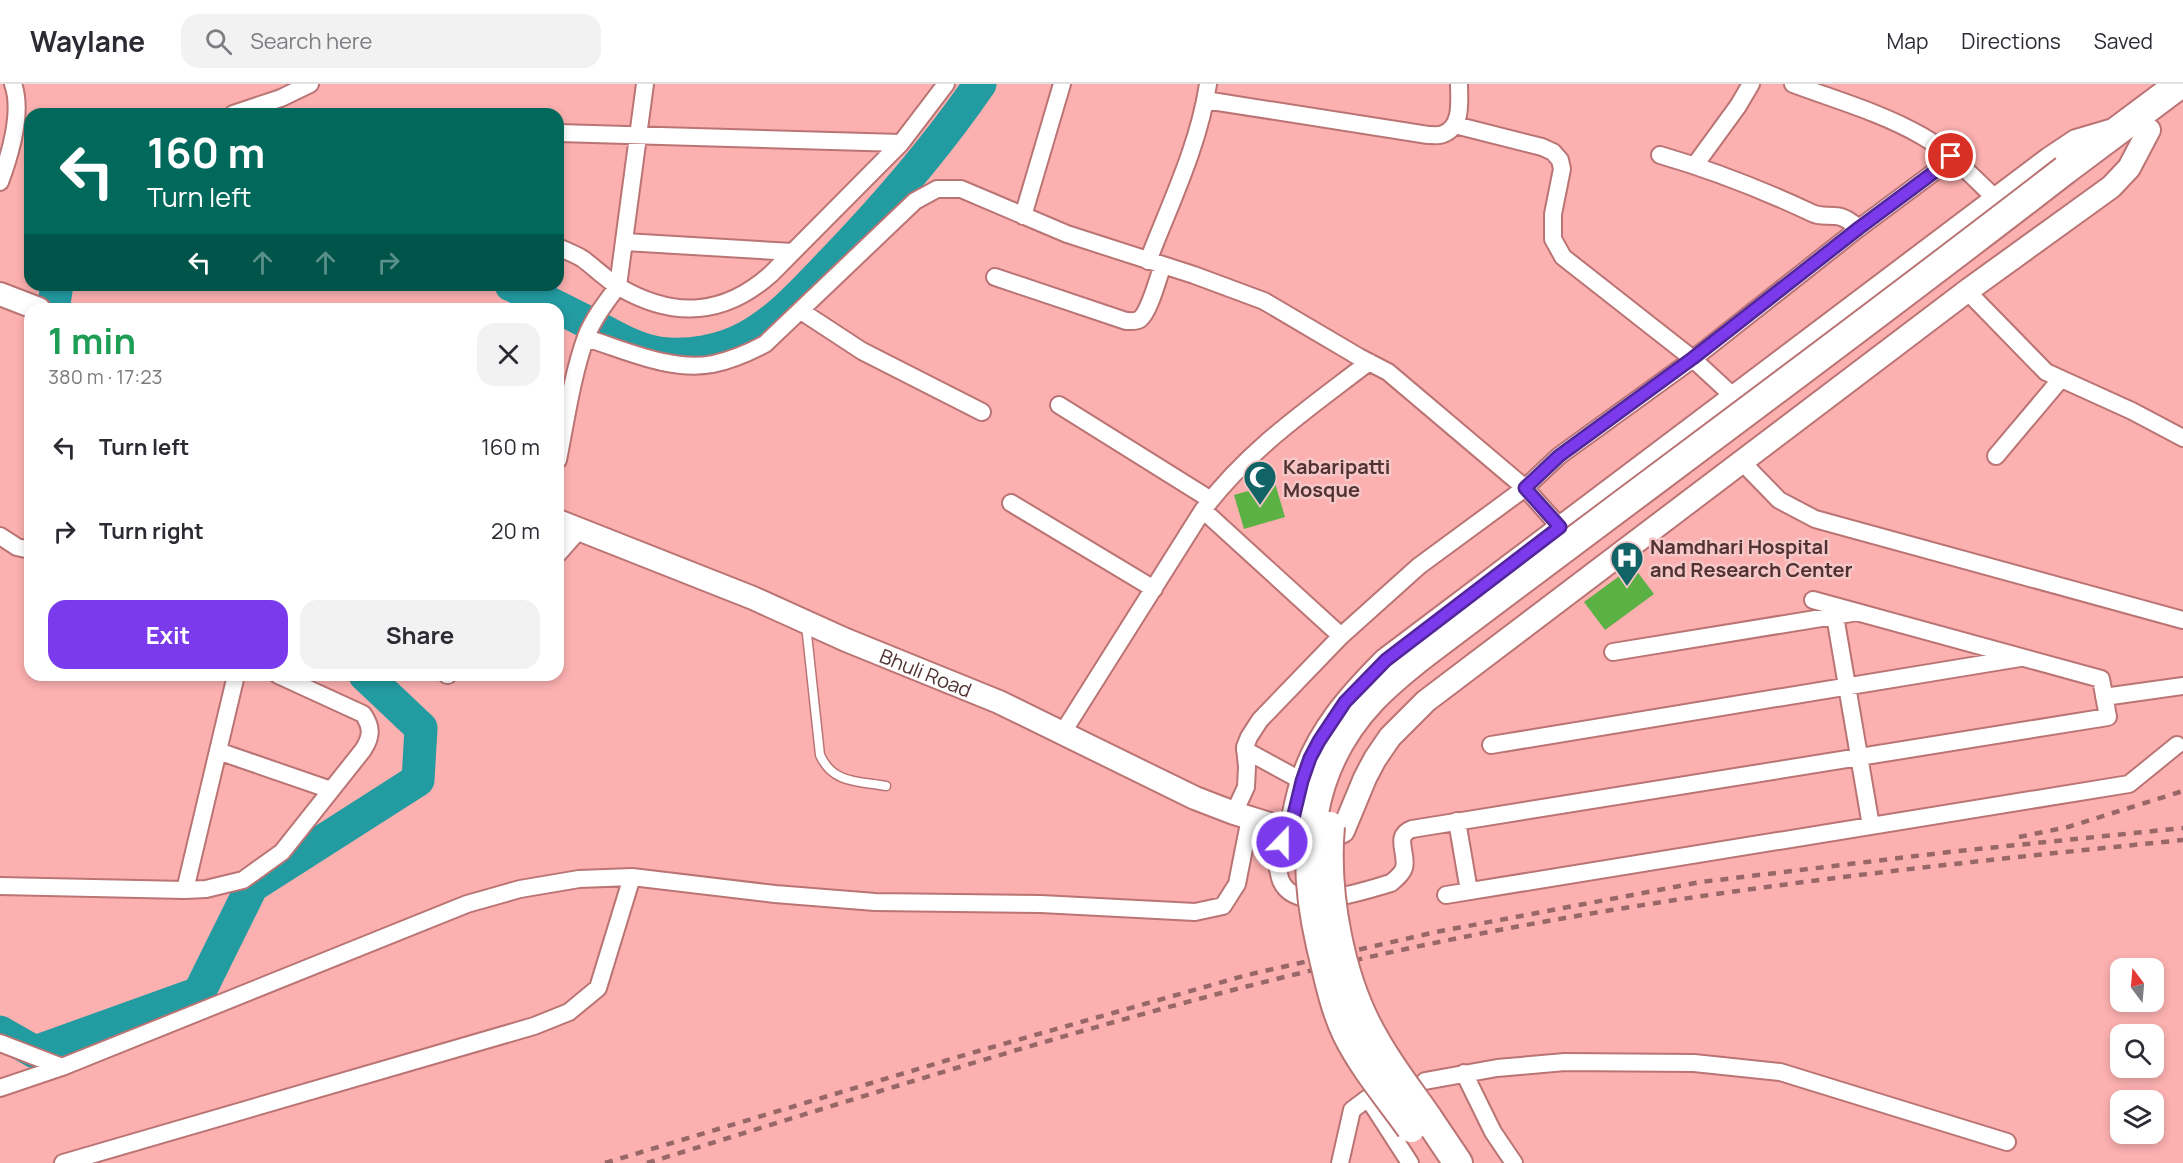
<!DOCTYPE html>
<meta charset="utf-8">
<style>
:root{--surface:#fff;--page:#f2f2f3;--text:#2b2b33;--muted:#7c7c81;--line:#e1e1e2;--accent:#7c3aed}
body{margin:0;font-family:Manrope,sans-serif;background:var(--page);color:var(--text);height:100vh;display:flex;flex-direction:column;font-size:22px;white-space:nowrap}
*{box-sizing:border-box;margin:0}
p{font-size:20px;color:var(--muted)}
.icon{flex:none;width:33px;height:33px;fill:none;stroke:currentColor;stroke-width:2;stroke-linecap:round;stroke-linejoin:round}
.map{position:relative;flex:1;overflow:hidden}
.details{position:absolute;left:24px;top:219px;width:540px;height:378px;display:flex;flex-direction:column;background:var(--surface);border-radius:18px;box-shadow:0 3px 9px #0003}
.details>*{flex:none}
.hud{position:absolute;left:24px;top:24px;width:540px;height:183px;border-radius:18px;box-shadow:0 3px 9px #0003;background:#00695c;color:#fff;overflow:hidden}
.needle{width:39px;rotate:344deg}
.controls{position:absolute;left:2110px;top:874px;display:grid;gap:12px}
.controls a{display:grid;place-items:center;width:54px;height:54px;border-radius:12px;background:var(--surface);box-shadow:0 3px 9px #0003;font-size:30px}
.pin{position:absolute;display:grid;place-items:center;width:51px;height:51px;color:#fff;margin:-26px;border:3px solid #fff;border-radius:50%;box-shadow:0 2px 6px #0007}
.me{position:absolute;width:66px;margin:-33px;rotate:22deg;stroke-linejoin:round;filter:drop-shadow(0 0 4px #0008)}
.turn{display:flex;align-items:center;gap:21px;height:126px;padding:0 24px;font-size:27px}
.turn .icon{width:78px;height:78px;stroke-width:2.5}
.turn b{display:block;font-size:42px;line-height:51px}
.lanes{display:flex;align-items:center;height:57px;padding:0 24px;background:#0003;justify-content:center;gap:30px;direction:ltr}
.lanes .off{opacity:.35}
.round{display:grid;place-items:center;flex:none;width:63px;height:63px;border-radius:18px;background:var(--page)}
.overview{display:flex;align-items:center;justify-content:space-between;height:102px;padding:0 24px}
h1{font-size:36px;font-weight:700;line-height:45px;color:#1e9e55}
.primary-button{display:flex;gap:12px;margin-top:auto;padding:12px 24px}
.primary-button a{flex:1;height:69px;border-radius:18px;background:var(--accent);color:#fff;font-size:24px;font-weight:700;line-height:69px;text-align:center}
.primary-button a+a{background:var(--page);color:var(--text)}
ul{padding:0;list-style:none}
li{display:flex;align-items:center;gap:18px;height:84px;padding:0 24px}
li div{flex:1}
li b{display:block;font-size:22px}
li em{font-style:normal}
header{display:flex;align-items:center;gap:36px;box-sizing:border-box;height:84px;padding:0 30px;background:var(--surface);border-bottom:2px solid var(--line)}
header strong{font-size:28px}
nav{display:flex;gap:33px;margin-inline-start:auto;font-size:21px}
.search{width:420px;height:54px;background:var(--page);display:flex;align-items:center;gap:15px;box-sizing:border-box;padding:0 21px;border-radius:18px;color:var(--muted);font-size:22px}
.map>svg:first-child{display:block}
</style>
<header>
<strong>Waylane</strong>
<div class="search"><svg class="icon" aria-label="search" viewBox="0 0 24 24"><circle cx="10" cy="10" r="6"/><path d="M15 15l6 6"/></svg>Search here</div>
<nav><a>Map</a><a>Directions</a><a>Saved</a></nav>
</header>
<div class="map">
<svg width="2183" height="1079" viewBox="0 0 2183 1079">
<rect width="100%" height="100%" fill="#fcb0b0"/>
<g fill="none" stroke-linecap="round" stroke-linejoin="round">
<path stroke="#229ba1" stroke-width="33" d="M 511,201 C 536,212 560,224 585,237 C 609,249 632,265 659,269 C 689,273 721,267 747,253 C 780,235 807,204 832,178 C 886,122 936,64 980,0
M 53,225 L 57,201
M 0,948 L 35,968 L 199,909 L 252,802 L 418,696 L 421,644 L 365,591"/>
</g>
<path fill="#5cb145" d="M 1253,385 L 1268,401 L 1275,399 L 1285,433 L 1244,445 L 1234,411 L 1255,405 L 1245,394 Z
M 1633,482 L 1654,510 L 1605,546 L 1584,518 Z"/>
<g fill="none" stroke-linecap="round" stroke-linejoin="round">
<defs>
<path id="lane" d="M 806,541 L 820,671 C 833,700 858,697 886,702"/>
<path id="street" d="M 1793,0 C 1836,16 1882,29 1922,52 C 1950,68 1973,93 1996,115
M 1205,16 L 1428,51 C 1432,51 1439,52 1443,50 C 1463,43 1459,16 1459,0
M 233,30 L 281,14 L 310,0
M 1455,41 L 1542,63 L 1553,68 L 1560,76 L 1562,85 L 1553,130 L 1553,155 L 1563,173 L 1693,275 L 1733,312
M 558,49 L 901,59
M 1695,81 L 1738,22 L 1751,0
M 0,98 C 10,71 23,27 13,0
M 1023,132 L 1062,0
M 1859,144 L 1953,74
M 625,158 L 793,168
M 558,163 C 566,167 575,170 583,175 C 595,184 606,195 619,203 C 674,235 724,232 771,190 L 901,59 L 946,0
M 1148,177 C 1170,120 1199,61 1208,0
M 995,193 L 1126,237 C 1130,237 1136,238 1140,235 C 1150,227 1158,193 1163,181
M 1967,207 L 2046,288 L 2132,327 L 2183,354
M 801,227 L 862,267 L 982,328
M 586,254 C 625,266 671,288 713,280 C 732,276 748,269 765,260 L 915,117 L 937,105 L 961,105 L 1067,150 L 1194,191 L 1264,217 L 1359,273 L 1388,288 L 1525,404 L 1560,443
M 1059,321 L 1211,416
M 1996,372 L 2060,296
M 558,376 C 566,336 572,292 586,253 C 593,235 606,218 618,202 L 645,0
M 1743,379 L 1779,416 L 1815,435 L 2183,536
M 1011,419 L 1154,505
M 1203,426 L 1341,552
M 0,452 L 17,463 L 30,466
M 558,470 L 580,445
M 1835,532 L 1871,742
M 1613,568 L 1852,529
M 447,591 L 448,591
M 2104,613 L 2183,602
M 1063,648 L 1203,426 C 1250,364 1308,325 1369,278
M 1491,661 L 2020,574
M 1245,666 L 1302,697
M 218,667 L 331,706
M 1234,729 L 1246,703 L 1247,683 L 1245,663 L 1249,653 L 1260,636 L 1341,552 L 1419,482 L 1525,404 L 1559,372 L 1693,275 L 1859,144 C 1852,139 1844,132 1835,132 C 1826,131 1820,133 1812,129 C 1763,106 1712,86 1660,71
M 1457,737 L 1469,807
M 1290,747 L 1275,769 C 1277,778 1278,789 1281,797 C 1297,832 1365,806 1391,799 C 1396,795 1402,790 1404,784 C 1408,769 1393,752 1412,745 L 2108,633 L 2101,595 L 1813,516
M 0,802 L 185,806 L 206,805 L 243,796 L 282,768 L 363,666 C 372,652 372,643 363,630 L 278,591
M 185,806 L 236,591
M 1446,811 L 2129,700 L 2177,661
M 0,959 L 62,983
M 1464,989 L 1493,1048 L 1514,1079
M 1425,997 L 1497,984 L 1565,978 L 1694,979 L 1780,988 L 2007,1058
M 0,1004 L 62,983 L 467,820 L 520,805 L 579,795 L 632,793
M 63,1079 L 534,942 L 569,928 L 598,904 L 632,793 L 775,810 L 875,818 L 1041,820 L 1195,828 L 1223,822 L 1237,800 L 1250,734
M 1340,1079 L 1352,1026 L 1368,1014 L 1410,1079"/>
<g id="secondary">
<path d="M 0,210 L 39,225"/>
<path id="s1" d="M 558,437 L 753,514 L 846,556 L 999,618 L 1195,714 L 1234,729 L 1302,750 L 1329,754 L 1343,747 L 1365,694 L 1375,675 L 1390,653 L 1426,617 L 1967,207 L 2111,103 L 2129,84 L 2149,46"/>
<path d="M 1290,747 C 1294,730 1297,713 1302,697 C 1317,648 1350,611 1385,576 L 2049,75 L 2076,57 L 2110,47"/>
</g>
<path id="highway" d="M 2065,86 L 2180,0
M 1427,1033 L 1458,1079"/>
</defs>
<use href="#lane" stroke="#ba7474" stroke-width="11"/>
<use href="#street" stroke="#ba7474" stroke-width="20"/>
<use href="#secondary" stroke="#ba7474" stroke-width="26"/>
<use href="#highway" stroke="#ba7474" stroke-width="32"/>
<use href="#lane" stroke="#fff" stroke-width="8"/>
<use href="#street" stroke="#fff" stroke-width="16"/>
<use href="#secondary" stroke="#fff" stroke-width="22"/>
<use href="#highway" stroke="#fff" stroke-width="28"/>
<path stroke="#986767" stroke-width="4.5" stroke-dasharray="8 8" stroke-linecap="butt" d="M 2019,753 L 2068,743 L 2183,707
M 605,1079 L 968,970 L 1247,891 L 1436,848 L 1701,798 L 1949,768 L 2183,744
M 647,1079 C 908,999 1171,913 1439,858 C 1685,807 1934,781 2183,756"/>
<defs>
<path id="highway-bridge" d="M 1330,742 C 1324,810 1340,897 1375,956 C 1390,983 1409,1007 1427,1033
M 1411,1044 C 1389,1013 1364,984 1347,950 C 1334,923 1328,891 1321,862 C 1300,772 1305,686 1372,615 C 1386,600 1401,588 1417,575 C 1632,412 1851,252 2065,86"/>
</defs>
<use href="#highway-bridge" stroke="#ba7474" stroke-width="32" stroke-linecap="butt"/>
<use href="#highway-bridge" stroke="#fff" stroke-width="28"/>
</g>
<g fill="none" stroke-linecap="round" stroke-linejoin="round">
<defs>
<path id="route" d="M 1282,758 L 1290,747 L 1302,697 L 1310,674 L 1319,657 L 1345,618 L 1386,576 L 1560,443 L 1525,404 L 1559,372 L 1693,274 L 1859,144 L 1953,74 L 1951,72"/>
</defs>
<use href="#route" stroke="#51269a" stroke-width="15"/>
<use href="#route" stroke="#7c3aed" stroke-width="10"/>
</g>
<defs>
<symbol id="mosque-pin" viewBox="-11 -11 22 30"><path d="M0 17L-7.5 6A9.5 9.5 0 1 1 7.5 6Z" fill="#126366" stroke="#f5c7c6"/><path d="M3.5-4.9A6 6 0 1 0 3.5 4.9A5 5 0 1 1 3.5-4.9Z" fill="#fff"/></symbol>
<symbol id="hospital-pin" viewBox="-11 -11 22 30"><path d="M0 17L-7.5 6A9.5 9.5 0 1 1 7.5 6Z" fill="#126366" stroke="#f5c7c6"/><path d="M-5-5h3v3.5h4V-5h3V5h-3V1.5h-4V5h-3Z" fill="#fff"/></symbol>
</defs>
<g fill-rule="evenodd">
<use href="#mosque-pin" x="1241" y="374" width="38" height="52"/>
<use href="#hospital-pin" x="1608" y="455" width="38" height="52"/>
</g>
<g text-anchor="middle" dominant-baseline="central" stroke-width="5" stroke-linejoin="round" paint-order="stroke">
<g font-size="20" font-weight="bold" fill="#513232" stroke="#f5c7c6" text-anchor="start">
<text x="1283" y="382">Kabaripatti<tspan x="1283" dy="23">Mosque</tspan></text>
<text x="1650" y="462">Namdhari Hospital<tspan x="1650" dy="23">and Research Center</tspan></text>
</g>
<g font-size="20" fill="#513232" stroke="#f5c7c6">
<text stroke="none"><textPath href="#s1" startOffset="398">Bhuli Road</textPath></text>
</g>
</g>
</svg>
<div class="controls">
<a><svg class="needle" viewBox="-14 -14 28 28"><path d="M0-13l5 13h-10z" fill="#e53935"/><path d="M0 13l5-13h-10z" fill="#7c7c81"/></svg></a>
<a><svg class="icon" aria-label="search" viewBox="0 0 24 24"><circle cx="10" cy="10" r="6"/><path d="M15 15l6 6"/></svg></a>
<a><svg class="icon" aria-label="layers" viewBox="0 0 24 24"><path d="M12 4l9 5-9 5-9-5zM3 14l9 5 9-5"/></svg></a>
</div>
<div class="pin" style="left:1951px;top:72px;background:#d93025"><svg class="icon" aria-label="arrive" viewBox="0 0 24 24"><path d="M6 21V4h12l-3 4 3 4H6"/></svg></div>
<svg class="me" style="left:1282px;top:758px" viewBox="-20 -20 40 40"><circle r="17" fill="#7c3aed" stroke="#fff" stroke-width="3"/><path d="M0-11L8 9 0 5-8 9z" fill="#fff"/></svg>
<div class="hud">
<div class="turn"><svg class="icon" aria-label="left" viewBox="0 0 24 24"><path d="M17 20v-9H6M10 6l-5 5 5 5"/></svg><div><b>160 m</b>Turn left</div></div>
<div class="lanes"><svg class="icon" aria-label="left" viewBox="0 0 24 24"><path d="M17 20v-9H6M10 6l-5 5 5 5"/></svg><svg class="icon off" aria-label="ahead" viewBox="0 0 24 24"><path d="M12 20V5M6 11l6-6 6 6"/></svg><svg class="icon off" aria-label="ahead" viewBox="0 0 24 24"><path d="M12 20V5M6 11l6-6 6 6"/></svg><svg class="icon off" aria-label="right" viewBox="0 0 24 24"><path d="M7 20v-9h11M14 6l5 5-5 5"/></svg></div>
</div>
<section class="details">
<div class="overview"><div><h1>1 min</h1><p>380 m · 17:23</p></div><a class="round"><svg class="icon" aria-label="close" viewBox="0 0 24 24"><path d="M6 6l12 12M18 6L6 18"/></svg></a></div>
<ul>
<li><svg class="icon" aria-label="left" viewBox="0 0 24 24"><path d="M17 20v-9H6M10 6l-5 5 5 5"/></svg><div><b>Turn left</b></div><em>160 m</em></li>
<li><svg class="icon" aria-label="right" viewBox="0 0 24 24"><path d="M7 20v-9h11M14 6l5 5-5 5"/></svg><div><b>Turn right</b></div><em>20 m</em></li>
</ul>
<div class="primary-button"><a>Exit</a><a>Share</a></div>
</section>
</div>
